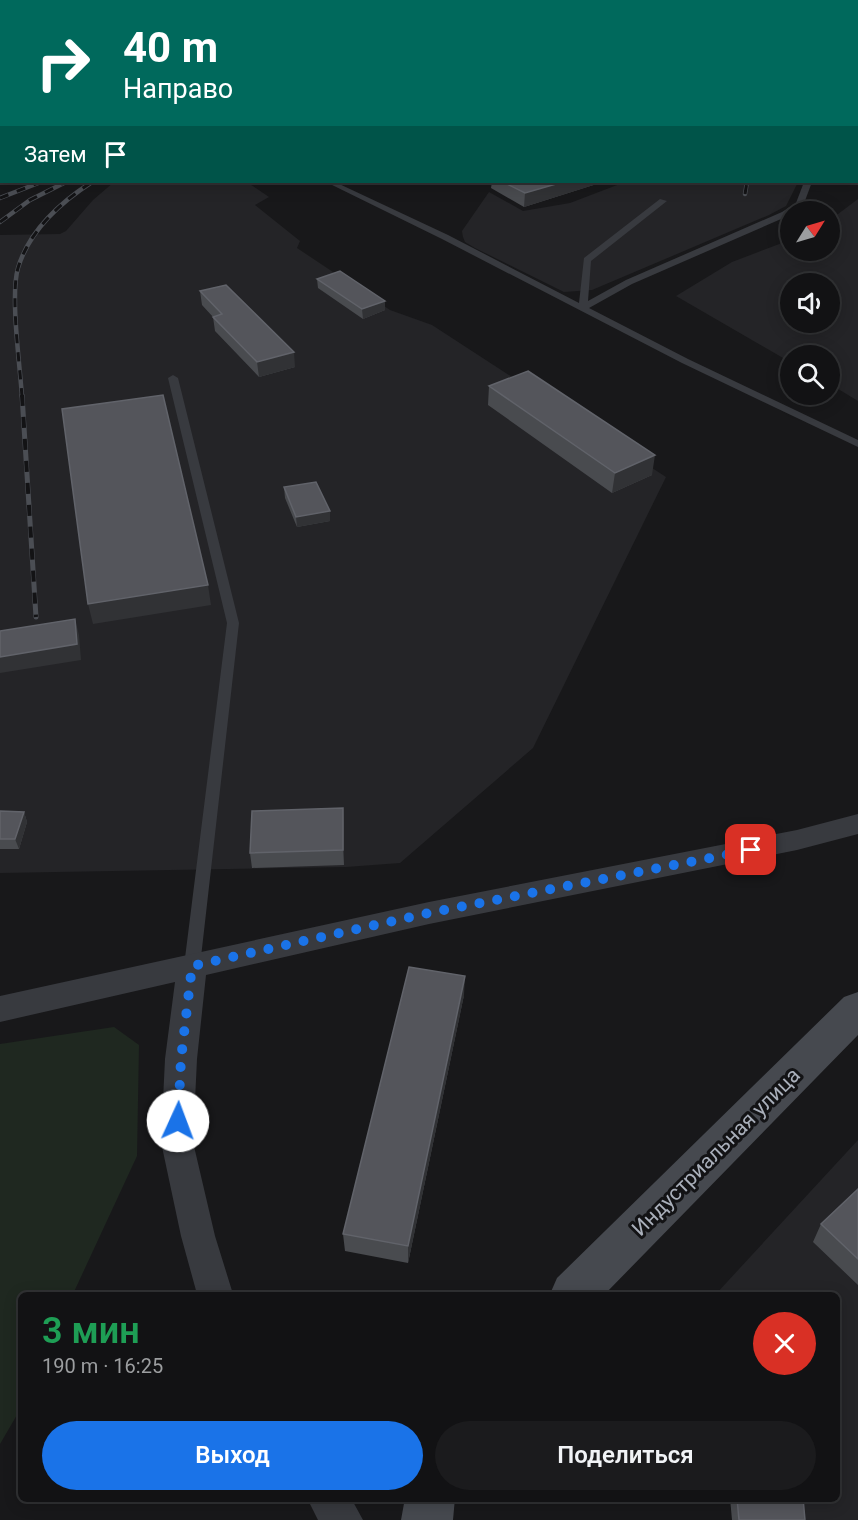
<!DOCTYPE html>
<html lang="ru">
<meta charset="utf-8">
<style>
:root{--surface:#121214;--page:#1b1b1d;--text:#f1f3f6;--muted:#9c9ea0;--line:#313234;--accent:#1a73e8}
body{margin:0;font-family:Roboto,sans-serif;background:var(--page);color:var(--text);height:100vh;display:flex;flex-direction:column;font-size:22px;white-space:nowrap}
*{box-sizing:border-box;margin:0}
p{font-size:20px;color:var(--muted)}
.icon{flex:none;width:33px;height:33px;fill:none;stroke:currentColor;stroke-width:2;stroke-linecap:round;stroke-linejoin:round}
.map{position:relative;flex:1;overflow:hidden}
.side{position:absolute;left:18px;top:1292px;width:822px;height:210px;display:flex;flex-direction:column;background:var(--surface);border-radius:9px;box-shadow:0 3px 15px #0003,0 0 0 2px var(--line)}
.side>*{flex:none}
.hud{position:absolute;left:0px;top:0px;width:858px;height:183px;box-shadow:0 3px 15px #0003,0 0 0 2px var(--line);background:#00695c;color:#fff;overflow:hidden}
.needle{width:39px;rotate:53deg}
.tools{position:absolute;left:780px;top:201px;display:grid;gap:12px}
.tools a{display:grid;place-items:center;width:60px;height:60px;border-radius:50%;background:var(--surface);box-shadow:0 3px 15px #0003,0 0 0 2px var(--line);font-size:30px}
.pin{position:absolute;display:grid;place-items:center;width:51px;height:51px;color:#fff;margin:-26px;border-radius:12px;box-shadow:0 3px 9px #0006}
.me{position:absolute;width:66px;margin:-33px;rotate:2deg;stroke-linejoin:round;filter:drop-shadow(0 0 4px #0008)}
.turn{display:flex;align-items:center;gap:21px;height:126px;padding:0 24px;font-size:27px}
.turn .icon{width:78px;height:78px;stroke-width:2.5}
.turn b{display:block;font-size:42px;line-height:51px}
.then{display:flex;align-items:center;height:57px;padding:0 24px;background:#0003;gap:12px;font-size:22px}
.round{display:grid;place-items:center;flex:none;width:63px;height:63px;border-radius:32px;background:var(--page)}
.overview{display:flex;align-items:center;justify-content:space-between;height:102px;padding:0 24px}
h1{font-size:36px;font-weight:600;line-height:45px;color:#1e9e55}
.action{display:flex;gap:12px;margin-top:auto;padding:12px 24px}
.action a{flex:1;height:69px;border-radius:36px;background:var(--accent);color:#fff;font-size:24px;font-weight:600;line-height:69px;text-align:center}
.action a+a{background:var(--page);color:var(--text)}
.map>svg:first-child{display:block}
</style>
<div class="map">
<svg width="858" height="1520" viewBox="0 0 858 1520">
<rect width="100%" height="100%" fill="#18181a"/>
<path fill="#242427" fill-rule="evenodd" d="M 114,182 L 247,182 L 269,197 L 255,205 L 300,241 L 297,248 L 390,310 L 432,325 L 666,477 L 533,748 L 400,863 L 346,867 L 0,873 L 0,235 L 60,234 L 66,231 L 93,200 Z
M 625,182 L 798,182 L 786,206 L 769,215 L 592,290 L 564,292 L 475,248 L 465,242 L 463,237 L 462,231 L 489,192 L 523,211 L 570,203 Z
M 858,199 L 858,401 L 830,384 L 830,356 L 790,356 L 790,362 L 676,296 L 732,262 L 790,240 L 790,250 L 830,250 L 830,220 ZM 790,284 L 830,284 L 830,322 L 790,322 Z
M 858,1140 L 858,1520 L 742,1520 L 739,1499 L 837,1498 L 837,1294 L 716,1294 Z"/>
<path fill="#1f2820" d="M 114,1027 L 139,1045 L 137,1156 L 73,1294 L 21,1294 L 21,1408 L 0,1444 L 0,1044 Z"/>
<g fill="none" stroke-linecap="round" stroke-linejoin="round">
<path fill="#383a3f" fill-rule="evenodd" d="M 326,182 L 335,182 L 448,235 L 579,303 L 584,258 L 660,199 L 667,201 L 591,261 L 588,301 L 626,280 L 782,212 L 796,203 L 804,182 L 812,182 L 803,206 L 790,212 L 788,216 L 632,284 L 589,308 L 688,359 L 858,440 L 858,447 L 682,363 L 442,239 Z
M 173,375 L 178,378 L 239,623 L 200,966 L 197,971 L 192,972 L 187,971 L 184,966 L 227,623 L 168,378 Z"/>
<path fill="#383a3f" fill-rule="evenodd" d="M 390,0 L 405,0 L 406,2 L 391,2 Z
M 858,814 L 858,834 L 797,850 L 429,924 L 206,975 L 197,1059 L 193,1142 L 215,1236 L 233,1294 L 197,1294 L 181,1236 L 161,1142 L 165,1059 L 175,982 L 0,1022 L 0,996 L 429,902 L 797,830 Z
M 307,1498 L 351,1498 L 363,1520 L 318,1520 Z"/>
<path fill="#46494f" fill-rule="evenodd" d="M 858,992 L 858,1035 L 605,1294 L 550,1294 L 557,1278 L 844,997 Z
M 405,1498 L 455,1498 L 453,1520 L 401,1520 Z"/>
<defs>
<path id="rail-far2" d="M 740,0 L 742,2
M 755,0 L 757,2
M 508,2 L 510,0"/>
<path id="rail-far1" d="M 745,194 L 747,182
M 0,198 L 41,182
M 0,222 L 30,200 L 66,182
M 22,397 C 20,365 10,296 18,268 C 29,231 61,202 92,182"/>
<path id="rail" d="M 22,395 L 36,617"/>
</defs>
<use href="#rail-far2" stroke="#4b4e54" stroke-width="4"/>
<use href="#rail-far1" stroke="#4b4e54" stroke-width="4.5"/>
<use href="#rail" stroke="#4b4e54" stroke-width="5"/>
<use href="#rail-far2" stroke="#131315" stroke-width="2" stroke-dasharray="7" stroke-linecap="butt"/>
<use href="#rail-far1" stroke="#131315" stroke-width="3" stroke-dasharray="9" stroke-linecap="butt"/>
<use href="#rail" stroke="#131315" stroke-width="4" stroke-dasharray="11" stroke-linecap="butt"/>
</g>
<path fill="#494b4f" d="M 492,182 L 603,182 L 524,207 L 491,188 Z
M 317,279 L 385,301 L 385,310 L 363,319 L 318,288 Z
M 200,291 L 295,367 L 259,377 L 215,331 L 213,317 L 202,305 Z
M 489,386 L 652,475 L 612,493 L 488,405 Z
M 284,487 L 330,521 L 297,527 L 285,498 Z
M 0,811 L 24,812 L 27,822 L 19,849 L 0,849 Z
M 344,823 L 344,865 L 252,868 L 250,853 Z
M 464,995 L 408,1263 L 345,1251 L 343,1234 Z
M 858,1189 L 858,1285 L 813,1242 L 821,1224 Z
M 730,1498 L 803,1498 L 805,1520 L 732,1520 Z"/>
<path fill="#313235" d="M 856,56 L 858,56 L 858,66 L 856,66 Z
M 563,182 L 603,182 L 524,207 L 525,193 Z
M 385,301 L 385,310 L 363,319 L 362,309 Z
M 294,352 L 295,367 L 259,377 L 257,362 Z
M 655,455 L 652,475 L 612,493 L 615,473 Z
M 330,511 L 330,521 L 297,527 L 296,517 Z
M 208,585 L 211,605 L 93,624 L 88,604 Z
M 75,619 L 79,635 L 81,660 L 0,673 L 0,657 Z
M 343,808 L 344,823 L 344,865 L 343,850 Z
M 24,812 L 27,822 L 19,849 L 15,839 Z
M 465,976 L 464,995 L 408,1263 L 408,1246 Z"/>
<path fill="#54555b" stroke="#61636a" stroke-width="1.5" d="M 805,0 L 821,0 L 823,2 L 788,2 Z
M 856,22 L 858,23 L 858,56 L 856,56 Z
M 503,182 L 563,182 L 525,193 Z
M 340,271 L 385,301 L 362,309 L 317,279 Z
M 226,285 L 294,352 L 257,362 L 213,317 L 222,314 L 200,291 Z
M 528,371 L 655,455 L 615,473 L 489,386 Z
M 163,395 L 208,585 L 88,604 L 62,409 Z
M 316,482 L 330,511 L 296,517 L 284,487 Z
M 75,619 L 77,644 L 0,657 L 0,631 Z
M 343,808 L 343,850 L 250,853 L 252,811 Z
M 0,811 L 24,812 L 15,839 L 0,839 Z
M 409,967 L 465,976 L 408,1246 L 343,1234 Z
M 858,1189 L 858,1259 L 821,1224 Z
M 737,1498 L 803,1498 L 805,1520 L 739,1520 Z"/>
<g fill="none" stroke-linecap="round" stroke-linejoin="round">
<path stroke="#1a73e8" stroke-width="10" stroke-dasharray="0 18" d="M 178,1121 L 181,1059 L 192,966 L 429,913 L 751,850"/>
</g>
<g text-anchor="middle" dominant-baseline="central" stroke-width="6" stroke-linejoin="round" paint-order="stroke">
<g font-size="21" fill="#a9afba" stroke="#131315">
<text transform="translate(716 1152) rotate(-45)">Индустриальная улица</text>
</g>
</g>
</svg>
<div class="tools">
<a><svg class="needle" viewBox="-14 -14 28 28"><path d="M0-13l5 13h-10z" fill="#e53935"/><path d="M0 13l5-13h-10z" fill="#9c9ea0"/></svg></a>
<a><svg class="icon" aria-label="sound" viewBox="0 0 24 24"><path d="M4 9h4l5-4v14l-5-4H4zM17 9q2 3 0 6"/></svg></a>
<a><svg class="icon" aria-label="search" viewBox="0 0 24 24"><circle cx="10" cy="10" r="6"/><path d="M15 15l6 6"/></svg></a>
</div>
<div class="pin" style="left:751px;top:850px;background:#d93025"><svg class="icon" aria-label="arrive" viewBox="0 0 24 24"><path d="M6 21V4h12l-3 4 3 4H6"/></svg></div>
<svg class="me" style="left:178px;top:1121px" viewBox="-20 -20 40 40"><circle r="19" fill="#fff"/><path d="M0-13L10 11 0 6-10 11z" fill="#1a73e8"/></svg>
<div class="hud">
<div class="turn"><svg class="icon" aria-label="right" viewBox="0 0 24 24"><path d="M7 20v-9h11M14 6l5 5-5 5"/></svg><div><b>40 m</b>Направо</div></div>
<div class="then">Затем<svg class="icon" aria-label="arrive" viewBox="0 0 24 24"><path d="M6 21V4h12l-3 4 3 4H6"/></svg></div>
</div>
<section class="side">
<div class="overview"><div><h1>3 мин</h1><p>190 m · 16:25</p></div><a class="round" style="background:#d93025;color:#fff"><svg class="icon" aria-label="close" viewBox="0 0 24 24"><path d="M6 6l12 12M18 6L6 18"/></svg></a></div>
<div class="action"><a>Выход</a><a>Поделиться</a></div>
</section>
</div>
